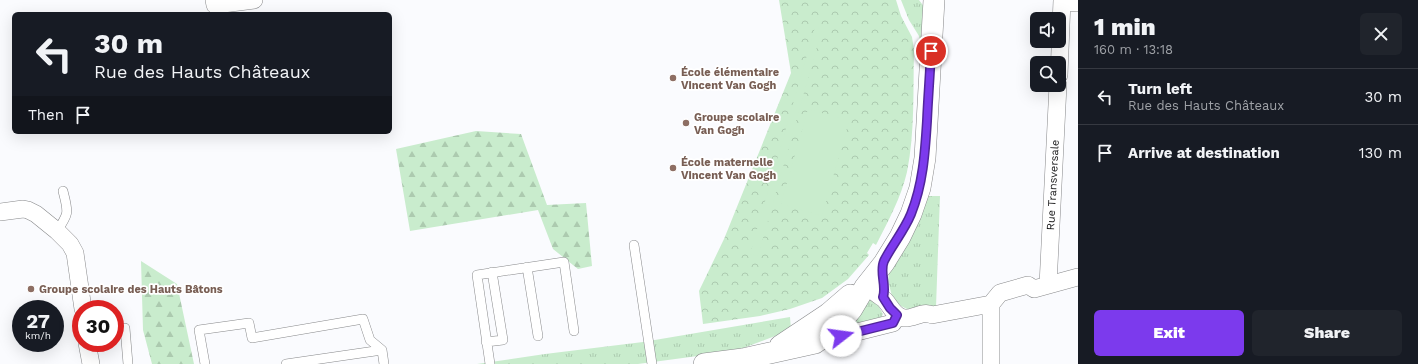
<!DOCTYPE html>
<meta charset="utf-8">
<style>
:root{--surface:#171b24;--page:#20242c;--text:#f1f3f6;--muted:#9ea1a6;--line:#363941;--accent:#7c3aed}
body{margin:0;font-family:"Work Sans",sans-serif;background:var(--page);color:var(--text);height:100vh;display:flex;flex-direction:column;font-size:15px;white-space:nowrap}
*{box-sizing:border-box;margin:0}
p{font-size:13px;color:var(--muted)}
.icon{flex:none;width:22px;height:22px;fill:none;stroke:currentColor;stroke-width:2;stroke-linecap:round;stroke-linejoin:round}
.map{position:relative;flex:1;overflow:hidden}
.panel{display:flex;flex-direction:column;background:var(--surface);width:340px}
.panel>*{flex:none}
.banner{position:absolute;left:12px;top:12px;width:380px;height:122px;border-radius:6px;box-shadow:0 4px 16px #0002;background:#171b24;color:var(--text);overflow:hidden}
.controls{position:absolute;left:1030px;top:12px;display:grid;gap:8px}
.controls a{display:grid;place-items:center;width:36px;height:36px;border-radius:6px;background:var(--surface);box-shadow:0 4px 16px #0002;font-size:20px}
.speed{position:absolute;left:12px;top:300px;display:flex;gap:8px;font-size:20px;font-weight:700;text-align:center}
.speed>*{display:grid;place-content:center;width:52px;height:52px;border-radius:50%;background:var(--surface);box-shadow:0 4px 16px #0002;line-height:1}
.speed small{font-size:10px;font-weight:400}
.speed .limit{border:6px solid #d22;background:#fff;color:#111}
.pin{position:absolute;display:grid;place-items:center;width:34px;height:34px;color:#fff;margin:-17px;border:2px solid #fff;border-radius:50%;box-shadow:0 1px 4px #0007}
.me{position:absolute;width:44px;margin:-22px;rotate:75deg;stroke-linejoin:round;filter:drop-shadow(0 0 3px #0008)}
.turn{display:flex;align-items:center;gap:14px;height:84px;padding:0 16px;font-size:18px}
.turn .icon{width:52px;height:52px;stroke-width:2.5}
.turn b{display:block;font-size:28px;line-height:34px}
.then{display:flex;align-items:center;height:38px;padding:0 16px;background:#0003;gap:8px;font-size:15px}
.round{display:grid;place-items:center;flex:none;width:42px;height:42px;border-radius:6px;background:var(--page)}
.summary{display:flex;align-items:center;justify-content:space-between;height:68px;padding:0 16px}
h1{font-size:24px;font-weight:800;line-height:30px}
.primary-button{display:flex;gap:8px;margin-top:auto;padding:8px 16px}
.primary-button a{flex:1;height:46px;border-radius:6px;background:var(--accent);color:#fff;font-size:16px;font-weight:800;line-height:46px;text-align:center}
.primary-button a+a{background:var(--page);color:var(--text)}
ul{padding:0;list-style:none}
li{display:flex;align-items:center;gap:12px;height:56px;padding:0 16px;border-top:1px solid var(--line)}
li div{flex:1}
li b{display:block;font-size:15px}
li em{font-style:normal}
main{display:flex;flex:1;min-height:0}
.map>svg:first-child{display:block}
</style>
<main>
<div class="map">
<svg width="1078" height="364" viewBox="0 0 1078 364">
<defs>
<pattern id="grass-tufts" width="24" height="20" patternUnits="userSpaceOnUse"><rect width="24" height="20" fill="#c9eccd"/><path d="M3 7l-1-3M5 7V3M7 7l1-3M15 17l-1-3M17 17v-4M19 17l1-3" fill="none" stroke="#accaaf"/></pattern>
<pattern id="forest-firs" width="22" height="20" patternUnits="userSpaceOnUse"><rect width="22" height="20" fill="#c9eccd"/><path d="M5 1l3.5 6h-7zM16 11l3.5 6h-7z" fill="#accaaf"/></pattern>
<pattern id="park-crowns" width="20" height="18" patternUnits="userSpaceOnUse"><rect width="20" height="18" fill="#c9eccd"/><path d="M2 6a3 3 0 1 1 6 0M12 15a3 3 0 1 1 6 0" fill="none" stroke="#accaaf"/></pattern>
</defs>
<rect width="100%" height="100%" fill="#fafbfe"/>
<path fill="url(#grass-tufts)" d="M 901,0 L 919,0 L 925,8 L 920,71 L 920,42 L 919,36 L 909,20 Z
M 926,196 L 940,196 L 936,307 L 909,310 L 901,306 L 892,296 L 888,281 L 889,273 Z
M 868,296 L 873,296 L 883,314 L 880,320 L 847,327 Z
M 790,317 L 791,330 L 735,351 L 638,364 L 477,364 L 545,354 L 643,342 Z"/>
<path fill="url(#forest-firs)" d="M 476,131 L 521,134 L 547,205 L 586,203 L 592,266 L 578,269 L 553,249 L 538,210 L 410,231 L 396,149 Z
M 141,261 L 177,284 L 194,364 L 152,364 L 143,330 Z"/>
<path fill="url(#park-crowns)" d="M 779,0 L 896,0 L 901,16 L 912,37 L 914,50 C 913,90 915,133 907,172 C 901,198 888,221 876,245 L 873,243 L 867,253 L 869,255 L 848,279 L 822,298 L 790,309 L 760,316 L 703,324 L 699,291 L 724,239 L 791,73 Z"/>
<path fill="#c9eccd" d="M 815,27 L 822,29 L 758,256 L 750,254 Z
M 808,109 L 849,121 L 822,216 L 781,204 Z"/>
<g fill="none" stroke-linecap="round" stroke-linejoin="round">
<defs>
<path id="service" d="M 57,231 C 70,212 68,212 63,191
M 634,245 L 652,364
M 527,267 L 538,336
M 125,328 L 128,364
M 486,342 L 503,340 L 492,272
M 205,364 L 199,330 L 249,323 L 252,338 L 363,319 L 370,340 L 382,350 L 384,364
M 286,364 L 382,350
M 490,364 L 477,275 L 564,262 L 574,331"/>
<path id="minor" d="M 214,0 L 215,5 L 254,0
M 1062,2 L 1078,3
M 1059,75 L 1062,0
M 0,212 L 23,209 L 28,210 L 36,214 L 57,231 L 70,244 L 75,253 L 83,309
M 1048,285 L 1058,85
M 865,287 C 871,290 876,293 881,297 C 890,302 892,316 904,318 C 914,319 923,310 932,315 L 991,304 L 1000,293 L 1028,285 L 1034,289 L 1078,277
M 991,304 L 991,364
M 821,341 L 893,323 L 897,315
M 87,343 L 91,364"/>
<path id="tertiary" d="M 780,346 L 828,314 L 850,295
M 704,364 L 743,359 L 815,343 L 837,327 L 852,309 L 865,287 L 884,263 L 900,237 L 911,214 L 920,188 L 925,158 L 934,0"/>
</defs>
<use href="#service" stroke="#87888a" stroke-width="10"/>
<use href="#minor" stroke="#87888a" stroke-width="18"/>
<use href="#tertiary" stroke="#87888a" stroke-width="22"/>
<use href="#service" stroke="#fff" stroke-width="9"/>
<use href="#minor" stroke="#fff" stroke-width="17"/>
<use href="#tertiary" stroke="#fff" stroke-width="21"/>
</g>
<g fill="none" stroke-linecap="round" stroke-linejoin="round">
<defs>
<path id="route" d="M 841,336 L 893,323 L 897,315 L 890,308 L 883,297 C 887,286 879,272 884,261 C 892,245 904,231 911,214 C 923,184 925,153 927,121 C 928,98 930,74 931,51"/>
</defs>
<use href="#route" stroke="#51269a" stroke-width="10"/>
<use href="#route" stroke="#7c3aed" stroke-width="7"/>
</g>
<g fill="#8d6e63" stroke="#fff" stroke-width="1.5">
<circle cx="673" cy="78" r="4"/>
<circle cx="686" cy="123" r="4"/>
<circle cx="673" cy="168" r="4"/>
<circle cx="31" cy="289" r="4"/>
</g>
<g text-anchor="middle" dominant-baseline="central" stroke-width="3.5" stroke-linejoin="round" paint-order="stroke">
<g font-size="11" font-weight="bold" fill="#785e54" stroke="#fff" text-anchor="start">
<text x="681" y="72">École élémentaire<tspan x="681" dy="13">Vincent Van Gogh</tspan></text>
<text x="694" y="117">Groupe scolaire<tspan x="694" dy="13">Van Gogh</tspan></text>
<text x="681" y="162">École maternelle<tspan x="681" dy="13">Vincent Van Gogh</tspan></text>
<text x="39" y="289">Groupe scolaire des Hauts Bâtons</text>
</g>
<g font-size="11" fill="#181819" stroke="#fff">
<text transform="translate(1053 185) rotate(-87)">Rue Transversale</text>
</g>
</g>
</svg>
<div class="controls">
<a><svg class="icon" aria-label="sound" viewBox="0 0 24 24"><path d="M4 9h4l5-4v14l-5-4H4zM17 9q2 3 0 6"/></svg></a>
<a><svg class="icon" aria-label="search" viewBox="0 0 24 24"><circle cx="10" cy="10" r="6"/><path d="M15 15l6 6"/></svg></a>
</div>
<div class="speed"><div>27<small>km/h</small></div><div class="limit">30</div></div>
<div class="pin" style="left:931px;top:51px;background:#d93025"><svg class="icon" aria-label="arrive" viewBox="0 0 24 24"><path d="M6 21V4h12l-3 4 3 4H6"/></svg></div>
<svg class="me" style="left:841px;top:336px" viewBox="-20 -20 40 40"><circle r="19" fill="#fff"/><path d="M0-13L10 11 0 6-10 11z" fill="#7c3aed"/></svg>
<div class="banner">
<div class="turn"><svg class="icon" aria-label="left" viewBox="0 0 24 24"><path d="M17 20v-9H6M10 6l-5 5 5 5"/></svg><div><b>30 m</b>Rue des Hauts Châteaux</div></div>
<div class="then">Then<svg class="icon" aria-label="arrive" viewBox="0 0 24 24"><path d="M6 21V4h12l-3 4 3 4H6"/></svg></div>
</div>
</div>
<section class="panel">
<div class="summary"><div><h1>1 min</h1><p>160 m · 13:18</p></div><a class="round"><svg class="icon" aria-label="close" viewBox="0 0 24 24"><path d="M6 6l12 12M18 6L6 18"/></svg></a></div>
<ul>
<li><svg class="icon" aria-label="left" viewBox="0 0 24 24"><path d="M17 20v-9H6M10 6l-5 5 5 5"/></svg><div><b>Turn left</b><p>Rue des Hauts Châteaux</p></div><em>30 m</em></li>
<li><svg class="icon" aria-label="arrive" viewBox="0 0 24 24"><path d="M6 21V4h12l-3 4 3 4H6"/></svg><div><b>Arrive at destination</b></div><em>130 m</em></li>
</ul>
<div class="primary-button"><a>Exit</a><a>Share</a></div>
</section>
</main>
